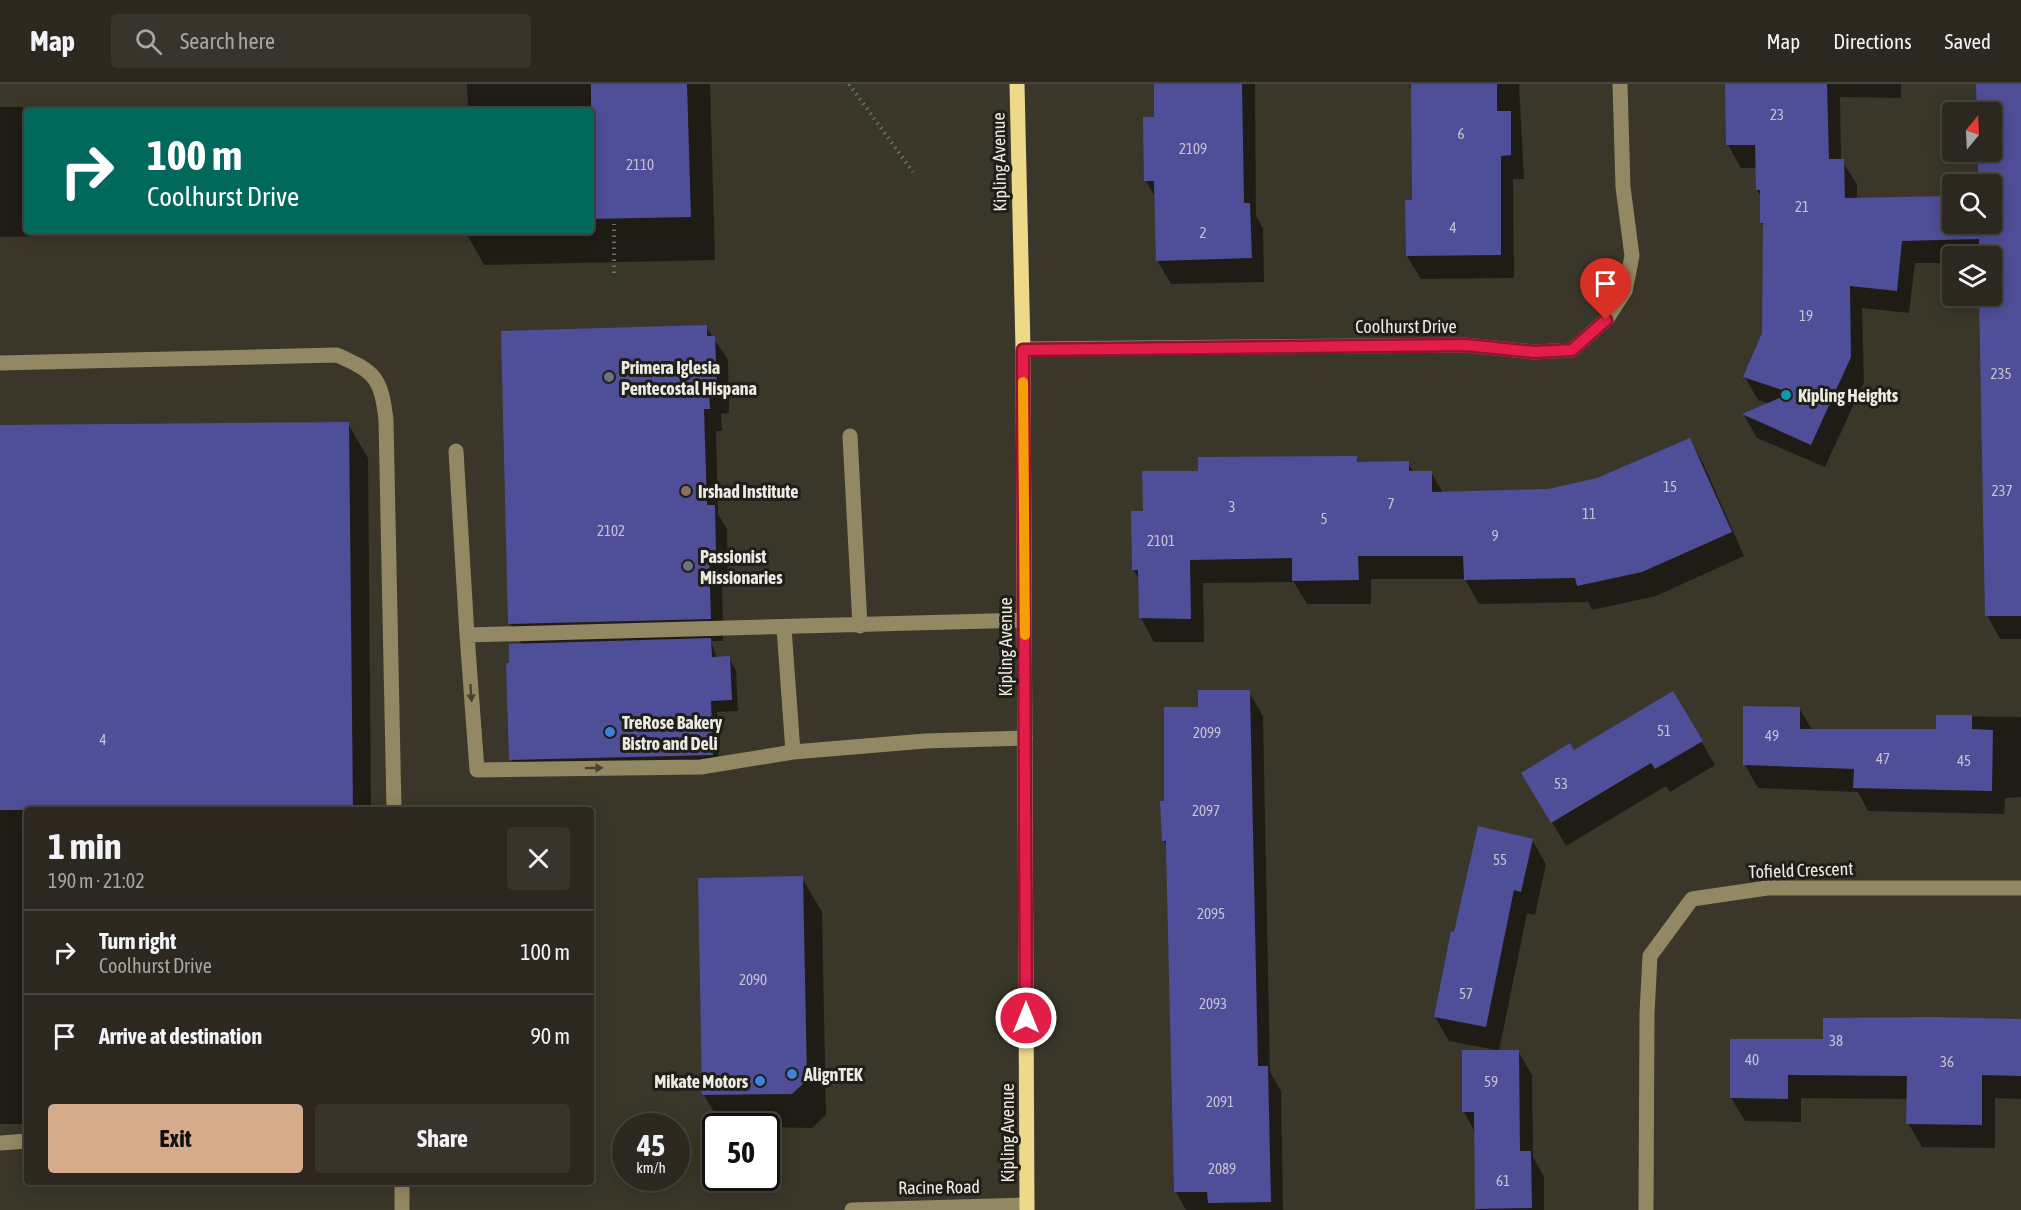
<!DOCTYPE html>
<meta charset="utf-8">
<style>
:root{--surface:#2c281f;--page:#38342c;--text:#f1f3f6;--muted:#a6a6a4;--line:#48443d;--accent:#d6ab8b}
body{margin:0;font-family:"Asap Condensed",sans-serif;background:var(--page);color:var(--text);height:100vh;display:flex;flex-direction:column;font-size:22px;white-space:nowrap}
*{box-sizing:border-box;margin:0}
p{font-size:20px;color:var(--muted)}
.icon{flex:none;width:33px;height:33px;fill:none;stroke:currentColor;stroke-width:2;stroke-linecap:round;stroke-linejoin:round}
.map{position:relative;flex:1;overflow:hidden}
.drawer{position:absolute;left:24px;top:723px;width:570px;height:378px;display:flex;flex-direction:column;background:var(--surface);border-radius:6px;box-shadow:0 3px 15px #0003,0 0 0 2px var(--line)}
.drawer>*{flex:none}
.banner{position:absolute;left:24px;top:24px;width:570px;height:126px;border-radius:6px;box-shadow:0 3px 15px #0003,0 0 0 2px var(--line);background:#00695c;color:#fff;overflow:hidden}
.needle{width:39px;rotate:18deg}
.tools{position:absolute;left:1942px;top:18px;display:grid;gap:12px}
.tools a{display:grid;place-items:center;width:60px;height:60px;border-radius:6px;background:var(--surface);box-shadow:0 3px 15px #0003,0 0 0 2px var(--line);font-size:30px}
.speed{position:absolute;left:612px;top:1029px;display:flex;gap:12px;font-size:30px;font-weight:700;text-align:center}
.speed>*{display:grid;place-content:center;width:78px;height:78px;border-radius:50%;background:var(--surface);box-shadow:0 3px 15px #0003,0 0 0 2px var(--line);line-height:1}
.speed small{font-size:15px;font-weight:400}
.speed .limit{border:3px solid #111;border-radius:9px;background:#fff;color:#111}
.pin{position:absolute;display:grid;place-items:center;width:51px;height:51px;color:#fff;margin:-62px -26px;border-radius:50% 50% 50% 0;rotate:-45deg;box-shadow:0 0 6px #0007}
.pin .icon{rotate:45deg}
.me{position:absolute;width:66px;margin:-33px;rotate:0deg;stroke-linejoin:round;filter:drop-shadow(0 0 4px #0008)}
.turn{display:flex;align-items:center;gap:21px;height:126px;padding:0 24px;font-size:27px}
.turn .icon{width:78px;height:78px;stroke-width:2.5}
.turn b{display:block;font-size:42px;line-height:51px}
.round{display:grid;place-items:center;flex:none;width:63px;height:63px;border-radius:6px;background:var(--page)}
.overview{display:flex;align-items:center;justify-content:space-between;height:102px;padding:0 24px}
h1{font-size:36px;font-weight:700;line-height:45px}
.button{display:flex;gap:12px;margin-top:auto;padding:12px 24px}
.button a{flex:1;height:69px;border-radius:6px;background:var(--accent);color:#111;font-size:24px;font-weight:700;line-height:69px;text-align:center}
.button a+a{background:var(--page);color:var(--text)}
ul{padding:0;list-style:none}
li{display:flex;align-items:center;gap:18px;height:84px;padding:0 24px;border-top:2px solid var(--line)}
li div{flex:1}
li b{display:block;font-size:22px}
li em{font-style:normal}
header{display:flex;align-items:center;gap:36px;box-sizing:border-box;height:84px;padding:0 30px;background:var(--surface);border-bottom:2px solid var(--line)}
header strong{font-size:28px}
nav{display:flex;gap:33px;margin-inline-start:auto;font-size:21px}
.search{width:420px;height:54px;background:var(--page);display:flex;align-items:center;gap:15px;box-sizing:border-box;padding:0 21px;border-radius:6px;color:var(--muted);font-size:22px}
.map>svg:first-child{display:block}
</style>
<header>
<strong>Map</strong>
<div class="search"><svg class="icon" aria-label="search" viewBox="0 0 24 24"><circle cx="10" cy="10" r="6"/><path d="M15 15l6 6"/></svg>Search here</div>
<nav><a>Map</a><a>Directions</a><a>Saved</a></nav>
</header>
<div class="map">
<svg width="2021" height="1126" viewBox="0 0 2021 1126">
<rect width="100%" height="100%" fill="#3a3629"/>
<path fill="#0007" d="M 467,0 L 710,0 L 715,176 L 484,181 L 465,147 L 591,147 L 591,27 L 468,27 Z
M 1155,0 L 1255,0 L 1256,132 L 1263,144 L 1264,198 L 1171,200 L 1157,176 L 1156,115 L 1146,97 L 1155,34 Z
M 1410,0 L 1519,0 L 1524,95 L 1513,95 L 1514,194 L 1421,195 L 1407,172 L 1413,118 L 1413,15 Z
M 1726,0 L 1901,0 L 1901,14 L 1840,13 L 1841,76 L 1857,100 L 1857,115 L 1953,114 L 1953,140 L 1992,140 L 1992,100 L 1968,100 L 1980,100 L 1979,68 L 1992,68 L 1992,28 L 1978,28 L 1978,0 L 2021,0 L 2021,555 L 2000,555 L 1987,531 L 1981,212 L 1992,212 L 1992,172 L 1953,172 L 1953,179 L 1915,179 L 1909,229 L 1862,224 L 1864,298 L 1825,383 L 1757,354 L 1744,331 L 1770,320 L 1758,316 L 1745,293 L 1763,250 L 1765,145 L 1761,139 L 1761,113 L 1757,106 L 1757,84 L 1741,84 L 1728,61 Z
M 0,23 L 22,23 L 27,31 L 27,147 L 44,147 L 44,152 L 0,153 Z
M 706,243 L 728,276 L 729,329 L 721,330 L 722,347 L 716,347 L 718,430 L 727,445 L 728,494 L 722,494 L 723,557 L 711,557 L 717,574 L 729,574 L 736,586 L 738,627 L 717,628 L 719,683 L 517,687 L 511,675 L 511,580 L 522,561 L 510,540 Z
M 348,340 L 368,374 L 371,726 L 27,726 L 27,1040 L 0,1040 L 0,343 Z
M 1689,355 L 1703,379 L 1744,472 L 1656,512 L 1592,526 L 1588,518 L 1479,520 L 1465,495 L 1371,495 L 1371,520 L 1307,520 L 1294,498 L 1203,499 L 1204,558 L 1154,558 L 1141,534 L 1140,497 L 1133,485 L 1144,428 L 1200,388 L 1356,373 L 1359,379 L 1408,379 L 1414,389 L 1431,388 L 1443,409 L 1548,407 L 1598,396 Z
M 1249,608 L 1263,632 L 1270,988 L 1281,1007 L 1283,1126 L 1186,1126 L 1176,1108 L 1167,763 L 1163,756 L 1166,719 L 1199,624 Z
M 1673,609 L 1715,681 L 1670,708 L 1666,702 L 1566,762 L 1524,690 L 1574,668 Z
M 1799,624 L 1812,646 L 1937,646 L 1937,632 L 2021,633 L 2021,713 L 2005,714 L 2004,730 L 1868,727 L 1858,708 L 1758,704 L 1745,681 Z
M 1532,756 L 1546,780 L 1535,831 L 1527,829 L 1499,967 L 1518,967 L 1532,991 L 1533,1073 L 1544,1093 L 1544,1126 L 1476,1126 L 1475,1048 L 1464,1028 L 1496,966 L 1449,957 L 1435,933 L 1455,850 Z
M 802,794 L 822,828 L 826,1031 L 812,1044 L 722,1042 L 704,1011 Z
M 2021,937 L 2021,1015 L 1995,1014 L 1995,1064 L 1922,1063 L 1908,1039 L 1908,1015 L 1801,1014 L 1801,1038 L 1745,1037 L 1731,1014 L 1825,956 Z"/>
<path fill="#4f4e98" d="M 591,0 L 687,0 L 691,133 L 591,135 Z
M 1154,0 L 1242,0 L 1244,119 L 1250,119 L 1252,174 L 1156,177 L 1154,97 L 1144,97 L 1143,33 L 1154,33 Z
M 1411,0 L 1497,0 L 1497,27 L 1511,27 L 1511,71 L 1501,72 L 1501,171 L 1406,172 L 1405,116 L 1412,116 Z
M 1725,0 L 1827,0 L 1829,75 L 1844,75 L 1845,114 L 1953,112 L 1953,140 L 1992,140 L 1992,100 L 1966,100 L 1978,98 L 1978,68 L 1992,68 L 1992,28 L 1977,28 L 1976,0 L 2021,0 L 2021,532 L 1985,532 L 1979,212 L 1992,212 L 1992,172 L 1979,172 L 1979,155 L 1902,157 L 1897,207 L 1850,202 L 1851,273 L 1811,361 L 1742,330 L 1791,309 L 1743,293 L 1762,249 L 1763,139 L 1760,139 L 1760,106 L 1756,106 L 1755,61 L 1726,61 Z
M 707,241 L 707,252 L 715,252 L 717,307 L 709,307 L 710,325 L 704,325 L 707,421 L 715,421 L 716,471 L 709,471 L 711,535 L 508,540 L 501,247 Z
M 349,338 L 353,726 L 0,726 L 0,341 Z
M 1690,354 L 1732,448 L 1642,488 L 1577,502 L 1575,494 L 1464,496 L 1463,472 L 1358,472 L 1359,496 L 1292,497 L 1292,474 L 1190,476 L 1191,535 L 1139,534 L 1138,486 L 1132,486 L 1131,427 L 1143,427 L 1142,387 L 1198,387 L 1198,373 L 1357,372 L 1357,378 L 1409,377 L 1409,387 L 1432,387 L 1432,408 L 1548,405 L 1597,394 Z
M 711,554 L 712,573 L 730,572 L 732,616 L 711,617 L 713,671 L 509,676 L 506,579 L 509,579 L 509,560 Z
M 1198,606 L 1250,606 L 1258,982 L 1268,982 L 1271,1118 L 1208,1119 L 1207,1108 L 1174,1108 L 1166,763 L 1166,757 L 1162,757 L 1160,717 L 1164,717 L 1164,623 L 1198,623 Z
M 1673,607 L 1703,657 L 1655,685 L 1651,679 L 1551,739 L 1521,689 L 1570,659 L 1574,666 Z
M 1743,622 L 1800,623 L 1800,645 L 1936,645 L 1936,631 L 1972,631 L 1972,645 L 1993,646 L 1992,707 L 1853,704 L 1854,685 L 1743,681 Z
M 1478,742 L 1533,755 L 1521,808 L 1514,806 L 1486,943 L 1434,933 L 1451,847 L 1454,848 Z
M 803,792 L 807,996 L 792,1010 L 702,1011 L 698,794 Z
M 1933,933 L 2021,935 L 2021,992 L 1982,991 L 1982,1041 L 1906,1040 L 1907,992 L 1788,991 L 1788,1015 L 1730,1014 L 1730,955 L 1823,955 L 1823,934 Z
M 1462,966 L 1519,966 L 1520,1067 L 1531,1067 L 1532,1124 L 1475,1125 L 1474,1028 L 1462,1028 Z"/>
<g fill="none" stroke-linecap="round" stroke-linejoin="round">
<path stroke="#716e62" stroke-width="4" stroke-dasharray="1.5 4.5" stroke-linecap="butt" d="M 849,0 L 913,88
M 614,189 L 614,140"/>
<path stroke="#928863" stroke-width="15" d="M 1023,265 L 1465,261 L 1534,268 L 1572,266 L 1606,236 L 1625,207 L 1632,172 L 1623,103 L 1620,0
M 0,279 L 337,271 C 375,288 381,293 386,336 L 394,726
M 850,352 L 860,542
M 456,367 L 467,551 L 1024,536
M 784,544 L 793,668
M 467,551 L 477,686 L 701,683 L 793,668 L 925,657 L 1025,654
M 0,1059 L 27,1057
M 402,1098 L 402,1126
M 852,1126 L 1027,1121
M 1646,1126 L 1647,929 L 1650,872 L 1692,815 L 1767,804 L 2021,804"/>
<path stroke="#eed98b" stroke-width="15" d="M 1017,0 L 1023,265 L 1027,1126"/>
</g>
<defs><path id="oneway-solid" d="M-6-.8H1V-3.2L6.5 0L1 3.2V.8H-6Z" transform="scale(1.5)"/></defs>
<g fill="#474332">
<use href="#oneway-solid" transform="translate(471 609) rotate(86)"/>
<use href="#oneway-solid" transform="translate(594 684) rotate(-1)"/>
</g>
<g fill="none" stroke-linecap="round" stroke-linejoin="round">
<defs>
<path id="route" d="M 1026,934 L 1023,266 L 1465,261 L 1534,268 L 1572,266 L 1606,236"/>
</defs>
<use href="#route" stroke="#92132f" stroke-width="15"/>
<use href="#route" stroke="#e11d48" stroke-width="10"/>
<path stroke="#f59e0b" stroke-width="10" d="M 1023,298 L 1025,551"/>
</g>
<g fill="#6b7280" stroke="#1f1e18" stroke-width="2">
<circle cx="609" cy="293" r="6"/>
<circle cx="688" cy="482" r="6"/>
</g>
<circle fill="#0f9aa8" stroke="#1f1e18" stroke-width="2" cx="1786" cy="311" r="6"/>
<circle fill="#8d6e63" stroke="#1f1e18" stroke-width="2" cx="686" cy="407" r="6"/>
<g fill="#3f7fe0" stroke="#1f1e18" stroke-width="2">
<circle cx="610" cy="648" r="6"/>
<circle cx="792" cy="990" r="6"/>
<circle cx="760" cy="997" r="6"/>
</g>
<g text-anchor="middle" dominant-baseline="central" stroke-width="6" stroke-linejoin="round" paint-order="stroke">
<g font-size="15" fill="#c5c3d0">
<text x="1777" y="30">23</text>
<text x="1461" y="49">6</text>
<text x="1193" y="64">2109</text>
<text x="640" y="80">2110</text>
<text x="1802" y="122">21</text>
<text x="1453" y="143">4</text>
<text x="1203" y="148">2</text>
<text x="1806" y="231">19</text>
<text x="2001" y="289">235</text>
<text x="1670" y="402">15</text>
<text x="2002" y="406">237</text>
<text x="1391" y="419">7</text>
<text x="1232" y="422">3</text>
<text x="1589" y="429">11</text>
<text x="1324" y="434">5</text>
<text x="611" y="446">2102</text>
<text x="1495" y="451">9</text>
<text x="1161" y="456">2101</text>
<text x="1664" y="646">51</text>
<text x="1207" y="648">2099</text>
<text x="1772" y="651">49</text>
<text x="103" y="655">4</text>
<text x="1883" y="674">47</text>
<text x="1964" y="676">45</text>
<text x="1561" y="699">53</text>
<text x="1206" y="726">2097</text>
<text x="1500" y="775">55</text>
<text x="1211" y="829">2095</text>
<text x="753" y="895">2090</text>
<text x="1466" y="909">57</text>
<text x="1213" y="919">2093</text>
<text x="1836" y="956">38</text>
<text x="1752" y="975">40</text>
<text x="1947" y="977">36</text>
<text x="1491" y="997">59</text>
<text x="1220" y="1017">2091</text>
<text x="1222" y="1084">2089</text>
<text x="1503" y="1096">61</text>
</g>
<g font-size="18" fill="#eceae2" stroke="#1f1e18">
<text transform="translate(999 78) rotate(-91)">Kipling Avenue</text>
<text x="1406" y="242">Coolhurst Drive</text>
<text transform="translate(1005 563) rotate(-90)">Kipling Avenue</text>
<text transform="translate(1801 786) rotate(-2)">Tofield Crescent</text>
<text transform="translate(1007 1049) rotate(-90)">Kipling Avenue</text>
<text transform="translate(939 1103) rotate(-1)">Racine Road</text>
</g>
<g font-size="18" font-weight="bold" fill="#eceae2" stroke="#1f1e18" text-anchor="start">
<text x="621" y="283">Primera Iglesia<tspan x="621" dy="21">Pentecostal Hispana</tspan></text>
<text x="1798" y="311">Kipling Heights</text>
<text x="698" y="407">Irshad Institute</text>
<text x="700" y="472">Passionist<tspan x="700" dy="21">Missionaries</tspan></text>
<text x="622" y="638">TreRose Bakery<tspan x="622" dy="21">Bistro and Deli</tspan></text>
<text x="804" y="990">AlignTEK</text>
<text x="748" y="997" text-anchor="end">Mikate Motors</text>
</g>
</g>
</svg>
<div class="tools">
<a><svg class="needle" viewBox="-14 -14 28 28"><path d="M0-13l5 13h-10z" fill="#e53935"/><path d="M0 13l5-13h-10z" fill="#a6a6a4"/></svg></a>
<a><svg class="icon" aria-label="search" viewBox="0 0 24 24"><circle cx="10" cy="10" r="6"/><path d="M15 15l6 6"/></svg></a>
<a><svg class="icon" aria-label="layers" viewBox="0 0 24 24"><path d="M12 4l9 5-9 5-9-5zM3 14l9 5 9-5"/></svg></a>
</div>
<div class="speed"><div>45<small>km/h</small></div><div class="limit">50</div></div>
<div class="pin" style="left:1606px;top:236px;background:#d93025"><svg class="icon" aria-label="arrive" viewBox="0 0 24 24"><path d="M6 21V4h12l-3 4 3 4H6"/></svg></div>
<svg class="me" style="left:1026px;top:934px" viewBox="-20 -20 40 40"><circle r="17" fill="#e11d48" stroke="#fff" stroke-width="3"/><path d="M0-11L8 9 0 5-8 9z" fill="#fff"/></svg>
<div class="banner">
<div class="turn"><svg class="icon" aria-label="right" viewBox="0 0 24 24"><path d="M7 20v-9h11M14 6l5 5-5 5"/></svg><div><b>100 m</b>Coolhurst Drive</div></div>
</div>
<section class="drawer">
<div class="overview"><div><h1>1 min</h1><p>190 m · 21:02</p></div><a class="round"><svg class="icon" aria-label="close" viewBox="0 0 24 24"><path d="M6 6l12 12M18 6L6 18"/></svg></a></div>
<ul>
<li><svg class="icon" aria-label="right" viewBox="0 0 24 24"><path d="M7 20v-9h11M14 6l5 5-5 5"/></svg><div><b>Turn right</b><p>Coolhurst Drive</p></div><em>100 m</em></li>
<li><svg class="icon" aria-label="arrive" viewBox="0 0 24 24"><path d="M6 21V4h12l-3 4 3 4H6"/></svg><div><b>Arrive at destination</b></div><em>90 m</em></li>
</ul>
<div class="button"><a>Exit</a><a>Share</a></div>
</section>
</div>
